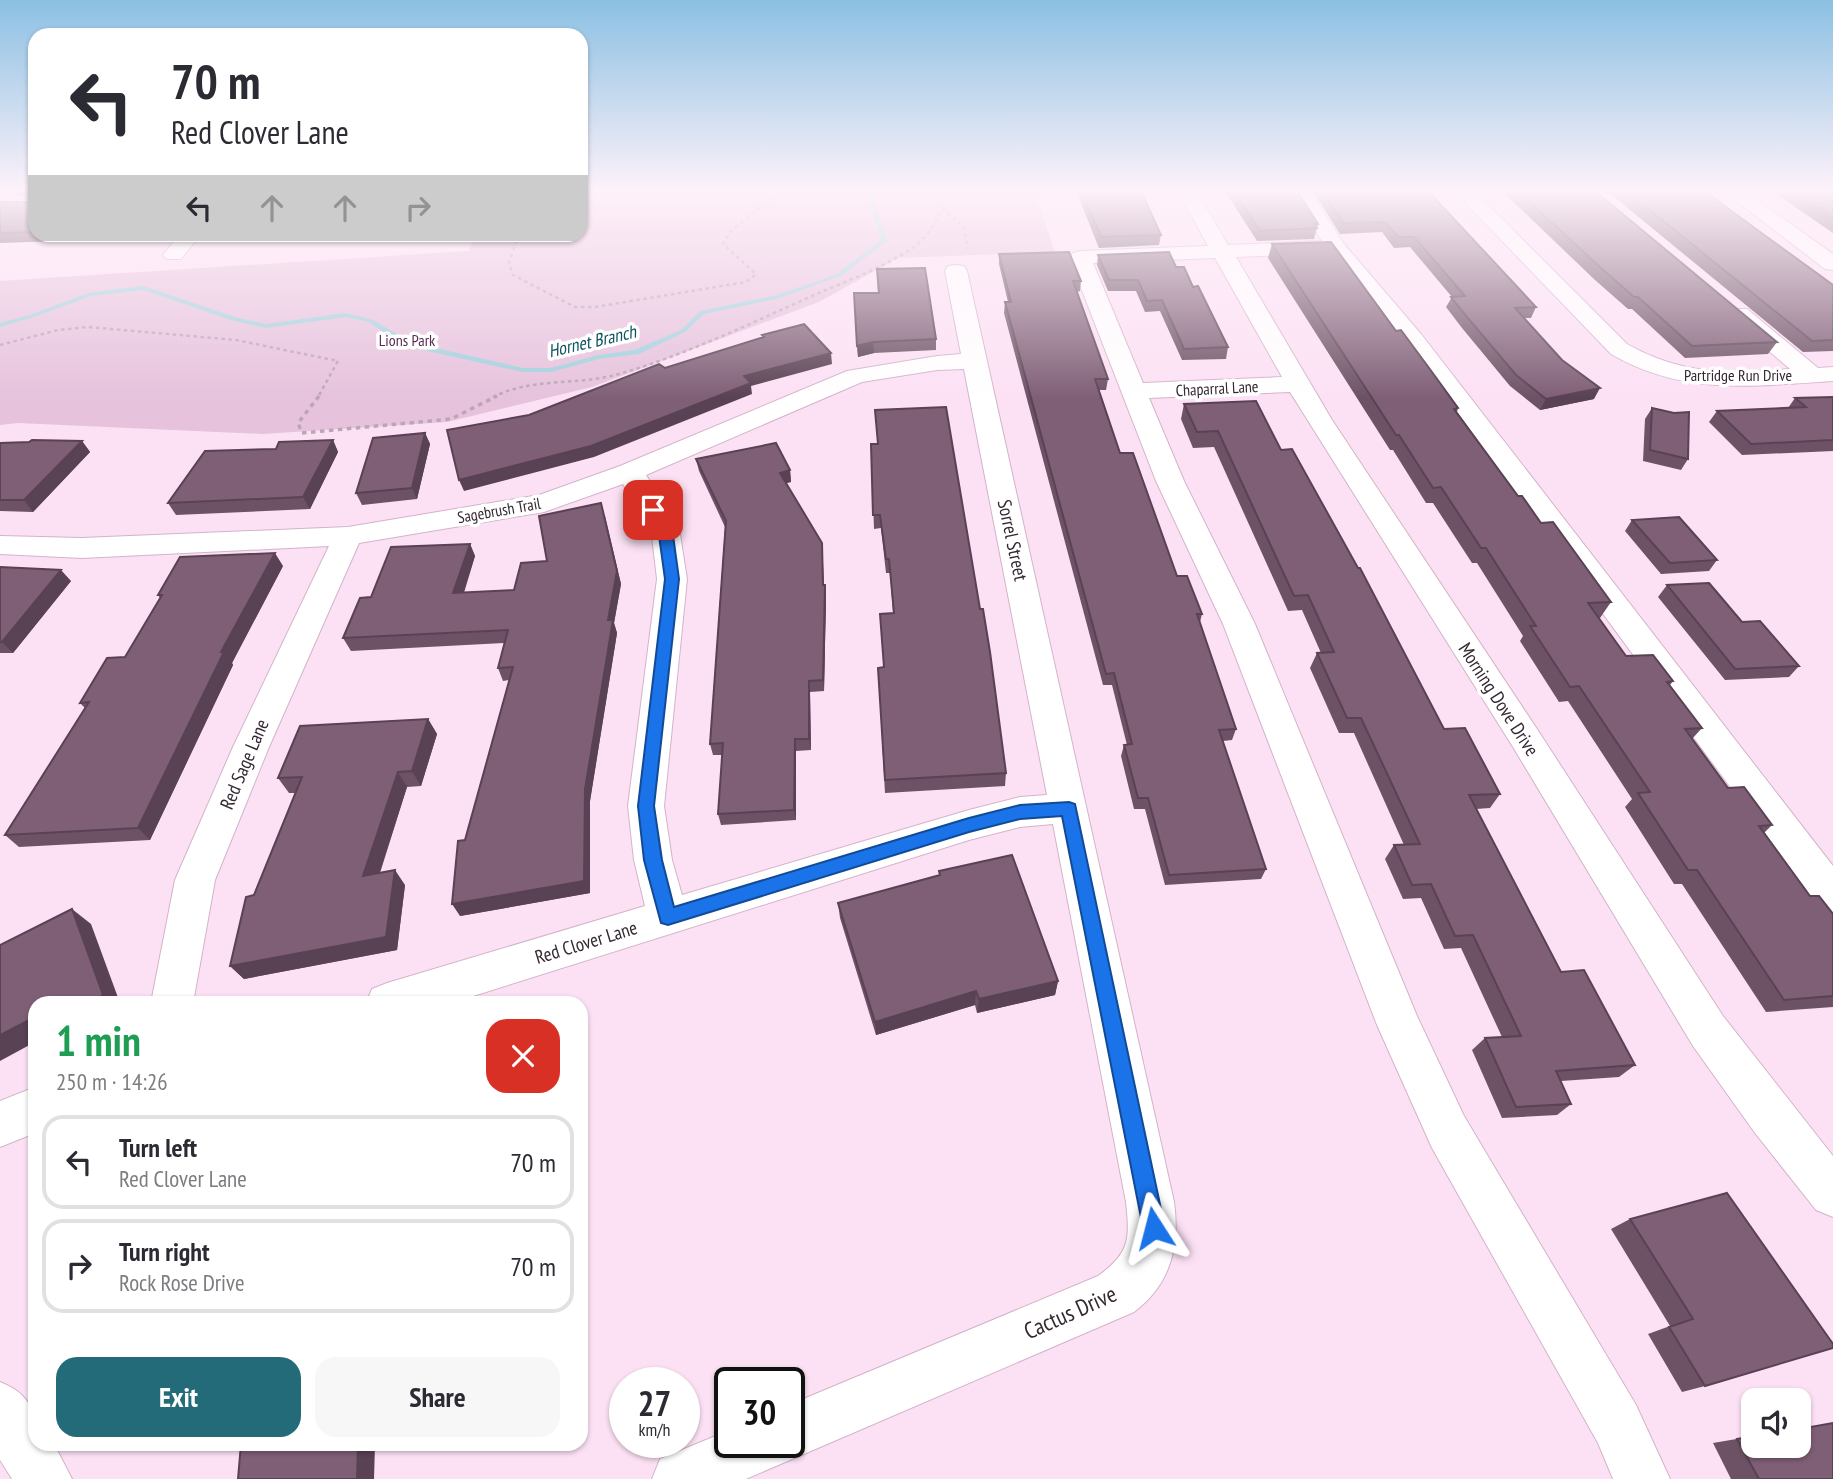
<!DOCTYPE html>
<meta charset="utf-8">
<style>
:root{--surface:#fff;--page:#f7f7f7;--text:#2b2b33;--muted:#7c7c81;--line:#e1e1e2;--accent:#246b79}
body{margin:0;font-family:"PT Sans Narrow",sans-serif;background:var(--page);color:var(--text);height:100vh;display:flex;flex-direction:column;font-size:26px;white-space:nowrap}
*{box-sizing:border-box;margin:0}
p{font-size:23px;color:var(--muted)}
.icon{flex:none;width:38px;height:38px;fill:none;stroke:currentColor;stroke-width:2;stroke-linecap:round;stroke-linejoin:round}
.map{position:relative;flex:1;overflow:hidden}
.side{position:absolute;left:28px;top:996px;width:560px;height:455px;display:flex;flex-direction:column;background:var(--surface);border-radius:21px;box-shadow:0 2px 5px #0004}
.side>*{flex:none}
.banner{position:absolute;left:28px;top:28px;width:560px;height:214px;border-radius:21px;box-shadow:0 2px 5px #0004;background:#fff;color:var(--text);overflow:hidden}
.buttons{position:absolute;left:1741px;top:1388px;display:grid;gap:14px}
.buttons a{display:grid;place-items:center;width:70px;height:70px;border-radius:14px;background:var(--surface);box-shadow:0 2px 5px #0004;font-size:35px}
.speed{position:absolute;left:609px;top:1367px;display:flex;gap:14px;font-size:35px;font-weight:700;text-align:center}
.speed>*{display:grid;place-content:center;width:91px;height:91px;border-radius:50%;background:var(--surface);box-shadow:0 2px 5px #0004;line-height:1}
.speed small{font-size:18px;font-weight:400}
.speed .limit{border:4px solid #111;border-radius:10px;background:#fff;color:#111}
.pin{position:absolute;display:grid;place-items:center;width:60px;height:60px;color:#fff;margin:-30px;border-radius:14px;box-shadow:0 4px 10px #0006}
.me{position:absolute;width:77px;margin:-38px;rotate:351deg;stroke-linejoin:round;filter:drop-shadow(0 0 5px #0008)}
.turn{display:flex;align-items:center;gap:24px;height:147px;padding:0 28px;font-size:32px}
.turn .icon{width:91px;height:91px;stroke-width:2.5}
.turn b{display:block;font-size:49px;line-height:60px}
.lanes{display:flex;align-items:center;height:66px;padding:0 28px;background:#0003;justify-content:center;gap:35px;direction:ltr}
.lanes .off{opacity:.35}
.round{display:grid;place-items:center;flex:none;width:74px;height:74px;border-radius:21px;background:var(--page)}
.head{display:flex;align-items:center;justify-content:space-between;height:119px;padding:0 28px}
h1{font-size:42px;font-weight:700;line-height:52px;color:#1e9e55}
.action{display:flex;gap:14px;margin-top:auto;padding:14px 28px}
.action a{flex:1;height:80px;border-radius:21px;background:var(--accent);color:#fff;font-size:28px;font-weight:700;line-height:80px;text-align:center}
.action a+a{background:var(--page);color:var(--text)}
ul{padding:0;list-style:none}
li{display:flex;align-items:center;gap:21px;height:94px;margin:0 14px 10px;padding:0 14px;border:4px solid var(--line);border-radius:21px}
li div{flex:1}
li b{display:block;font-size:26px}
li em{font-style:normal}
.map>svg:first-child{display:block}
</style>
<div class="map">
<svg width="1833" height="1479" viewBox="0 0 1833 1479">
<rect width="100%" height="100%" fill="#fce1f4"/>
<path fill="#e6c2dc" d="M 581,191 L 1034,191 L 1055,252 L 898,258 L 819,302 L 592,387 L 447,422 L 263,434 L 18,423 L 0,425 L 0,281 L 468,251 L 476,235 L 581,234 Z"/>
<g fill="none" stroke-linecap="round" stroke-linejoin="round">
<path fill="#a0d1dc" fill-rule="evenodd" d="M 870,191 L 876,191 L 875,202 L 887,241 L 841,276 L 776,299 L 704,314 L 685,332 L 639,354 L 599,359 L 551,372 L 523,372 L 405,346 L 369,322 L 346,317 L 266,328 L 231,320 L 143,290 L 91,296 L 34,317 L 0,327 L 0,323 L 30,315 L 88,293 L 143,286 L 235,317 L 266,324 L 346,313 L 373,320 L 410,342 L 523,368 L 551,368 L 598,355 L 634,350 L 681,330 L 700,311 L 773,296 L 819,281 L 837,274 L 881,240 L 869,202 Z"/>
<defs>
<path id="minor" d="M 1178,191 L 1196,191 L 1228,245 L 1322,241 L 1291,191 L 1310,191 L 1344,244 L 1421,334 L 1833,866 L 1833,913 L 1819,908 L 1405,344 L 1330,253 L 1236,257 L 1332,420 L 1537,729 L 1723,1016 L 1833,1156 L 1833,1217 L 1816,1210 L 1755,1133 L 1693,1046 L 1513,747 L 1290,392 L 1149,398 L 1184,481 L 1255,624 L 1417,1016 L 1464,1116 L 1636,1405 L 1670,1479 L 1613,1479 L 1598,1443 L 1432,1148 L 1377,1025 L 1223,624 L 1156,481 L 1069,257 L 1073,253 L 1080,251 L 1208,246 ZM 1215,258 L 1282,377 L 1143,383 L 1093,263 Z
M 1454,191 L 1474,191 L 1627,344 C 1682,375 1729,374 1790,369 L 1731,319 L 1728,314 L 1731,309 L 1747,309 L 1818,368 L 1833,367 L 1833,381 C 1753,386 1683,396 1611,354 Z
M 1723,191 L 1744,191 L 1833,254 L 1833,270 L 1825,269 Z
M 180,234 L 201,234 L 181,259 L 167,259 L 163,255 Z
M 956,265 L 964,266 L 967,271 L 1174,1202 C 1180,1246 1171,1284 1134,1312 L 746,1479 L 652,1479 L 660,1459 L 730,1430 L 730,1442 L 789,1442 L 789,1405 L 1098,1276 C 1130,1253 1130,1239 1126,1202 L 1053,824 L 1020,827 L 969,840 L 451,1003 L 366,1003 L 372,989 L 387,983 L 645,906 L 634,860 L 628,806 L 657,579 L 651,528 L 623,484 L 544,512 L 359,543 L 269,747 L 215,880 L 193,1003 L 151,1003 L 175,880 L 233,747 L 329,546 L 82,558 L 0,554 L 0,536 L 82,538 L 348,527 L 539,495 L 620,466 L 847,371 L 937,356 L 961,354 L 945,271 L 948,266 ZM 964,369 L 1047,795 L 1020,797 L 969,810 L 682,895 L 672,860 L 664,806 L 687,579 L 679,528 L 646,475 L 862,382 L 937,370 Z
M 35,1087 L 35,1133 L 0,1147 L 0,1101 Z
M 0,1382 C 32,1395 35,1411 35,1444 L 54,1444 L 72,1479 L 12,1479 L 0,1460 Z"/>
</defs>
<use href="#minor" stroke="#d3b3ca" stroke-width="2"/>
<path stroke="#bca6b5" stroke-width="2.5" stroke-dasharray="3.5 3.5" stroke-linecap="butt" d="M 942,209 L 964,227 L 968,249
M 519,234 L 509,262 L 513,275 L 575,307 L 595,307 L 746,282 L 756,274 L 723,244 L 732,230 L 779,191
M 0,345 L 58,330 L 88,327 L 236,340 L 338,361 L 318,397
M 493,397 C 533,377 577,386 619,374 C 685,355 749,324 812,296 C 846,281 883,268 914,247 C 926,239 936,222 942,209 L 932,191"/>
<path stroke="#bca6b5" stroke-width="3.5" stroke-dasharray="4.5 4.5" stroke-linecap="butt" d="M 319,396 L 298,423 L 302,433 L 451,419 L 497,396"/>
<use href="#minor" fill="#fff" fill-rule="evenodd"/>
</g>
<path fill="#6d5265" d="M 14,191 L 35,191 L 35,234 L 152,234 L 148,238 L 0,243 L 0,202 L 30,202 L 30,196 L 18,196 Z
M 1076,191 L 1141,191 L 1161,235 L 1159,245 L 1099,248 Z
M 1225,191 L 1297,191 L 1318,224 L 1314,239 L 1257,241 Z
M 1313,191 L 1428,191 L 1536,307 L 1531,318 L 1524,318 L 1594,399 L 1540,410 L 1510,386 L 1462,328 L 1446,307 L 1452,297 L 1410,247 L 1394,248 L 1382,232 L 1340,234 Z
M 1502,191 L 1595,191 L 1777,342 L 1768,354 L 1685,358 L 1632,309 L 1628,309 L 1595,280 Z
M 1607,191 L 1704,191 L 1833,285 L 1833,351 L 1803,352 Z
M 1772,191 L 1833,191 L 1833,233 Z
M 1272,244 L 1396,331 L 1458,408 L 1457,412 L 1518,496 L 1611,602 L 1600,618 L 1599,618 L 1626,656 L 1673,681 L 1670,685 L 1702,728 L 1692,739 L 1728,788 L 1772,825 L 1764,833 L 1810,896 L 1833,914 L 1833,1007 L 1766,1012 L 1682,884 L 1674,884 L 1625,807 L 1632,799 L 1568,701 L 1559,702 L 1520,641 L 1523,636 L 1477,563 L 1472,563 L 1433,503 L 1426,503 L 1393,450 L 1390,450 L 1268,258 Z
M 999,254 L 1081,281 L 1080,291 L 1077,292 L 1108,379 L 1106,390 L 1099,390 L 1120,453 L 1177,576 L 1202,614 L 1200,622 L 1236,729 L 1232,740 L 1223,741 L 1266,869 L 1261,879 L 1165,885 L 1145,809 L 1134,809 L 1121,756 L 1124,745 L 1127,745 L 1112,685 L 1103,685 L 1004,313 L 1005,302 L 1008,302 L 999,264 Z
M 1098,255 L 1176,267 L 1193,287 L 1228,347 L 1226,359 L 1182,360 L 1160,311 L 1145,312 L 1136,291 L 1108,291 L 1097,265 Z
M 877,269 L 936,339 L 936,350 L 874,353 L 858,357 L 854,293 L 878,293 Z
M 1833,397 L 1833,451 L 1742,455 L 1709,422 L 1717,411 L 1788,408 L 1795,398 Z
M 1184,404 L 1281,450 L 1444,729 L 1500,794 L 1490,808 L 1476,809 L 1561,972 L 1635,1065 L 1619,1077 L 1561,1081 L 1571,1104 L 1557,1115 L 1502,1118 L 1472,1050 L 1485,1038 L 1502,1037 L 1461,948 L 1444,949 L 1421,898 L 1403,899 L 1385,859 L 1394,845 L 1404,845 L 1354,733 L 1339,733 L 1310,668 L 1317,653 L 1321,653 L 1302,610 L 1288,611 L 1214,447 L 1193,448 L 1181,419 Z
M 1652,408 L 1688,459 L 1681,470 L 1643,461 L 1645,419 Z
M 875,410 L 1006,773 L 1005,786 L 885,793 L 878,668 L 883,667 L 893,613 L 890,573 L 886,573 L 881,528 L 874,529 L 871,444 L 878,444 Z
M 425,433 L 430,444 L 417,499 L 362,505 L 356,493 Z
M 333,440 L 338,452 L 310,509 L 176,515 L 168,503 L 276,449 Z
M 82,441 L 90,452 L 33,512 L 0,511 L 0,443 Z
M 696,459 L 790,470 L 791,482 L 786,483 L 822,543 L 824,585 L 825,585 L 826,597 L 824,691 L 810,692 L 811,750 L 796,751 L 796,820 L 721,825 L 718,814 L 722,755 L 713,755 L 710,744 L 725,527 L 699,471 Z
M 605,516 L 621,584 L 614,623 L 617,633 L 590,801 L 590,893 L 460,916 L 465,840 L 509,680 L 503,681 L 498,668 L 504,643 L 351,651 L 343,638 L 371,597 L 470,544 L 475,556 L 464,593 L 514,590 L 547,561 Z
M 1632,520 L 1717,560 L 1709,571 L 1661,574 L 1625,531 Z
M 283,566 L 232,663 L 233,665 L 150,840 L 19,847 L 5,835 L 85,708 L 80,703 L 125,657 L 160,598 L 158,595 Z
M 0,567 L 71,581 L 13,653 L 0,653 Z
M 1667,585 L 1742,622 L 1799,666 L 1789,677 L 1725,680 L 1658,597 Z
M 428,719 L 437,734 L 421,786 L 407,787 L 380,873 L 405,885 L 397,950 L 244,979 L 230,966 L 254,895 L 296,793 L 289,793 L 278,778 Z
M 939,871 L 1058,981 L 1055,995 L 977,1013 L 975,1005 L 876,1035 L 840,918 L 838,903 L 939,875 Z
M 1727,1193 L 1705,1386 L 1682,1392 L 1648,1334 L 1670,1326 L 1611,1229 L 1630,1219 Z
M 1754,1436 L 1833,1479 L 1731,1479 L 1713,1443 Z"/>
<path fill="#594253" d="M 873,342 L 874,353 L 858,357 L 857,346 Z
M 831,353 L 832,364 L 751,386 L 752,394 L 594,457 L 464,491 L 459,480 L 744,376 Z
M 1600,388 L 1594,399 L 1540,410 L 1546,399 Z
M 425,433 L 430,444 L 417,499 L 412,488 Z
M 333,440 L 338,452 L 310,509 L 303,497 Z
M 82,441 L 90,452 L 33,512 L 24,500 Z
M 790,470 L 791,482 L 781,484 L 780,473 Z
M 601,503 L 621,584 L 614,623 L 617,633 L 590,801 L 590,893 L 460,916 L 452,904 L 585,789 L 608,620 Z
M 470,544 L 475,556 L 459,606 L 453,593 Z
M 275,553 L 283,566 L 232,663 L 233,665 L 150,840 L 138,828 L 221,652 Z
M 61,570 L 71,581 L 13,653 L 2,642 Z
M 825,585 L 826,597 L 824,691 L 823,680 Z
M 809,681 L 810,692 L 811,750 L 809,739 Z
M 428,719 L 437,734 L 421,786 L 412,771 Z
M 795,739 L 796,751 L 796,820 L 794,810 Z
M 398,772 L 407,787 L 374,890 L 363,876 Z
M 395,870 L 405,885 L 397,950 L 244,979 L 230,966 Z
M 72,909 L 91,924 L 120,1003 L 90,1003 Z
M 1058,981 L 1055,995 L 977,1013 L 979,999 Z
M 976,991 L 975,1005 L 876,1035 L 875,1022 Z
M 35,1017 L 35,1042 L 0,1061 L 0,1035 Z
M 358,1444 L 375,1444 L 374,1479 L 357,1479 Z"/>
<path fill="#7f5f76" stroke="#594253" stroke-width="2" d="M 30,191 L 35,191 L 35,232 L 0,233 L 0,202 L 30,202 Z
M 1081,191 L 1141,191 L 1161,235 L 1101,237 Z
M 1234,191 L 1297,191 L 1318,224 L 1314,224 L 1317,228 L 1260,231 Z
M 1322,191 L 1428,191 L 1536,307 L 1515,308 L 1562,360 L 1600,388 L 1546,399 L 1516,375 L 1467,317 L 1451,297 L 1465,296 L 1414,237 L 1398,237 L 1385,222 L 1344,223 Z
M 1518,191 L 1595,191 L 1777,342 L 1692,346 L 1638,297 L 1634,297 L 1601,268 Z
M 1626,191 L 1704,191 L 1833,285 L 1833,340 L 1812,341 Z
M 1793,191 L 1833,191 L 1833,218 Z
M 1331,242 L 1396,331 L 1401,330 L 1432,372 L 1458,408 L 1454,409 L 1518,496 L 1522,496 L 1541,523 L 1553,522 L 1611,602 L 1588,603 L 1626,656 L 1653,655 L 1673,681 L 1667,682 L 1702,728 L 1685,729 L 1728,788 L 1744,787 L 1772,825 L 1759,826 L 1810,896 L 1819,896 L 1833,914 L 1833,996 L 1784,1000 L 1697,870 L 1688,870 L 1638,793 L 1650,792 L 1579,686 L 1570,687 L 1530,626 L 1536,626 L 1486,548 L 1481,548 L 1441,487 L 1433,488 L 1399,435 L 1396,435 L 1272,244 Z
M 1069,252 L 1081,281 L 1073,281 L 1108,379 L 1095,379 L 1120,453 L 1133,453 L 1177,576 L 1187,576 L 1202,614 L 1197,614 L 1236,729 L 1219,730 L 1266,869 L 1169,875 L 1148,798 L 1138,798 L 1124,745 L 1132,744 L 1114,673 L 1106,674 L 1005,302 L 1011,302 L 999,254 Z
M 1169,252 L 1176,267 L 1184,267 L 1193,287 L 1198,286 L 1228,347 L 1184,349 L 1162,300 L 1147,301 L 1138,280 L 1109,280 L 1098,255 Z
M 925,268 L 936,339 L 873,342 L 857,346 L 854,293 L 879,293 L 877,269 Z
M 804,324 L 831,353 L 744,376 L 751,383 L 591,446 L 459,480 L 447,430 L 529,415 L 659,364 L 665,368 L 764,337 L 762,335 Z
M 1833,397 L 1833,440 L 1751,444 L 1717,411 L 1806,407 L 1795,398 Z
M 1256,401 L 1281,450 L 1292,449 L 1358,568 L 1360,568 L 1444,729 L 1465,728 L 1500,794 L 1469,795 L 1561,972 L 1584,970 L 1635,1065 L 1556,1071 L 1571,1104 L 1516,1107 L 1485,1038 L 1521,1036 L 1473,935 L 1455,936 L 1431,884 L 1412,885 L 1394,845 L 1420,844 L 1361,718 L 1347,718 L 1317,653 L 1334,652 L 1308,595 L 1294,596 L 1218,431 L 1197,432 L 1184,404 Z
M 946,407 L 980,609 L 983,609 L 990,652 L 1006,773 L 885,780 L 878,668 L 884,667 L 880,614 L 894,613 L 889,559 L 886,559 L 880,515 L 873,515 L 871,444 L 878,444 L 875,410 Z
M 1652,408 L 1674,413 L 1689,412 L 1688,459 L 1650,450 Z
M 425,433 L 412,488 L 356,493 L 373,438 Z
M 32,440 L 82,441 L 24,500 L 0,500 L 0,443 L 29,442 Z
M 333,440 L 303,497 L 168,503 L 205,451 L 276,449 L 279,442 Z
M 776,443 L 790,470 L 780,473 L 822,543 L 823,585 L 825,585 L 823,680 L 809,681 L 809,739 L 795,739 L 794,810 L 718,814 L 723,743 L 710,744 L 726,521 L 696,459 Z
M 601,503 L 617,571 L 608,620 L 613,620 L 585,789 L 584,881 L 452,904 L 458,841 L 465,840 L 513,667 L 498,668 L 508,630 L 343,638 L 360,598 L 371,597 L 391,547 L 470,544 L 453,593 L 514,590 L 521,563 L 547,561 L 539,516 Z
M 1679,517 L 1717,560 L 1670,563 L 1632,520 Z
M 275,553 L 221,652 L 224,652 L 138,828 L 5,835 L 89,702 L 80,703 L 107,658 L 125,657 L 162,595 L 158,595 L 180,557 Z
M 0,567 L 61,570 L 2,642 L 0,642 Z
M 1709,583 L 1742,622 L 1760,621 L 1799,666 L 1735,669 L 1667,585 Z
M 428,719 L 412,771 L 398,772 L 363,876 L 395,870 L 386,937 L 230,966 L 246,897 L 254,895 L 302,777 L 278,778 L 300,726 Z
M 1012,855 L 1058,981 L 979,999 L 976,991 L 875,1022 L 838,903 L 940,875 L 939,871 Z
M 72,909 L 103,995 L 90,1003 L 35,1003 L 35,1017 L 0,1035 L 0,945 Z
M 1727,1193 L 1833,1344 L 1833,1348 L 1705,1386 L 1669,1327 L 1693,1319 L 1630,1219 Z
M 1833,1423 L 1833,1479 L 1759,1479 L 1737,1439 L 1754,1436 L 1754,1446 L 1799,1446 L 1799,1429 Z
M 241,1444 L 358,1444 L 357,1479 L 238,1479 Z"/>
<linearGradient id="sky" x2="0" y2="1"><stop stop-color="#8bc0e3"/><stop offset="0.48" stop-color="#fef2fa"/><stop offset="1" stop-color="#fef2fa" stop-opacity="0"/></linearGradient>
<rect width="1833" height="398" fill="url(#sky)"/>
<path fill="#1a73e8" stroke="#114b97" stroke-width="2" d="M 653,506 L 658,507 L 672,528 L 679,579 L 654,806 L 662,860 L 674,907 L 969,818 L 1020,805 L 1069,802 L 1075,804 L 1165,1228 L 1162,1236 L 1154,1239 L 1146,1236 L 1143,1228 L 1062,816 L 1020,819 L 969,832 L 668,925 L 661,923 L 644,860 L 638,806 L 665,579 L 658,528 L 647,510 Z"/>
<g text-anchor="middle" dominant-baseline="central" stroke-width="7" stroke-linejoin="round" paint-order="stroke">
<g font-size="16" fill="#5a2d50" stroke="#fff">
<text x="407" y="340">Lions Park</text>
</g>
<g font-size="16" fill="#342831" stroke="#fff">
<text x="1738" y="375">Partridge Run Drive</text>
<text transform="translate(1217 388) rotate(-3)">Chaparral Lane</text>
<text transform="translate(499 510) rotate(-10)">Sagebrush Trail</text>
</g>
<g font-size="18" font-style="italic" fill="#0d525e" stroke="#fff">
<text transform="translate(592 341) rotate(-13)">Hornet Branch</text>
</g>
<g font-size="19" fill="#342831" stroke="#fff">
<text transform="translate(1013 540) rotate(78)">Sorrel Street</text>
<text transform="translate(1499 699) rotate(57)">Morning Dove Drive</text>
<text transform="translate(244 764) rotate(-67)">Red Sage Lane</text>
<text transform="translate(586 942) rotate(-17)">Red Clover Lane</text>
</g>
<g font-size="23" fill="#342831" stroke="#fff">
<text transform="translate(1070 1312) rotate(-24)">Cactus Drive</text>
</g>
</g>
</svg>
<div class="buttons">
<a><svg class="icon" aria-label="sound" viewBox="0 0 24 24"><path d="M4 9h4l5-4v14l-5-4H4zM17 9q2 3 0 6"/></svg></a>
</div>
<div class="speed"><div>27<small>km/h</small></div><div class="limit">30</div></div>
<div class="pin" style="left:653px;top:510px;background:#d93025"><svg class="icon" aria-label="arrive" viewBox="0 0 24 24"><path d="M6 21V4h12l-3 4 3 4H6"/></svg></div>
<svg class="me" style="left:1154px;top:1228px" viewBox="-20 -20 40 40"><path d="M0-17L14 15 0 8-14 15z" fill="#1a73e8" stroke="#fff" stroke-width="4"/></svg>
<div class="banner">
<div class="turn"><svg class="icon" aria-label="left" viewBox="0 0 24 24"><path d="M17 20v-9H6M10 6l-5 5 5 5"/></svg><div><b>70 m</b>Red Clover Lane</div></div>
<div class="lanes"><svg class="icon" aria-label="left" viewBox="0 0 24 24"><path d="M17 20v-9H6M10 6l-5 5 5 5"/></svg><svg class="icon off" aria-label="ahead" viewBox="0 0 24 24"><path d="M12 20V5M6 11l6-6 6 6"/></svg><svg class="icon off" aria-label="ahead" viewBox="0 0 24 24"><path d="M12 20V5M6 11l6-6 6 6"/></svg><svg class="icon off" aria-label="right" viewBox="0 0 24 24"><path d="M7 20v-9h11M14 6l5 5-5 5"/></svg></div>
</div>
<section class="side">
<div class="head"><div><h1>1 min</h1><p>250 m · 14:26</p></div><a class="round" style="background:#d93025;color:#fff"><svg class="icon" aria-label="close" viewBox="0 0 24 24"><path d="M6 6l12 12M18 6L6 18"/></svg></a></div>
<ul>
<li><svg class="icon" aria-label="left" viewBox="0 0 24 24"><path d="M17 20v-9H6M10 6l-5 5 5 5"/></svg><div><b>Turn left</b><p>Red Clover Lane</p></div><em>70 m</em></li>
<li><svg class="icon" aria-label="right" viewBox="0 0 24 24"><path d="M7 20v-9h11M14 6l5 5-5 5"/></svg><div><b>Turn right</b><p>Rock Rose Drive</p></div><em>70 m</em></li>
</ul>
<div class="action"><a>Exit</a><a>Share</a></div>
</section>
</div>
